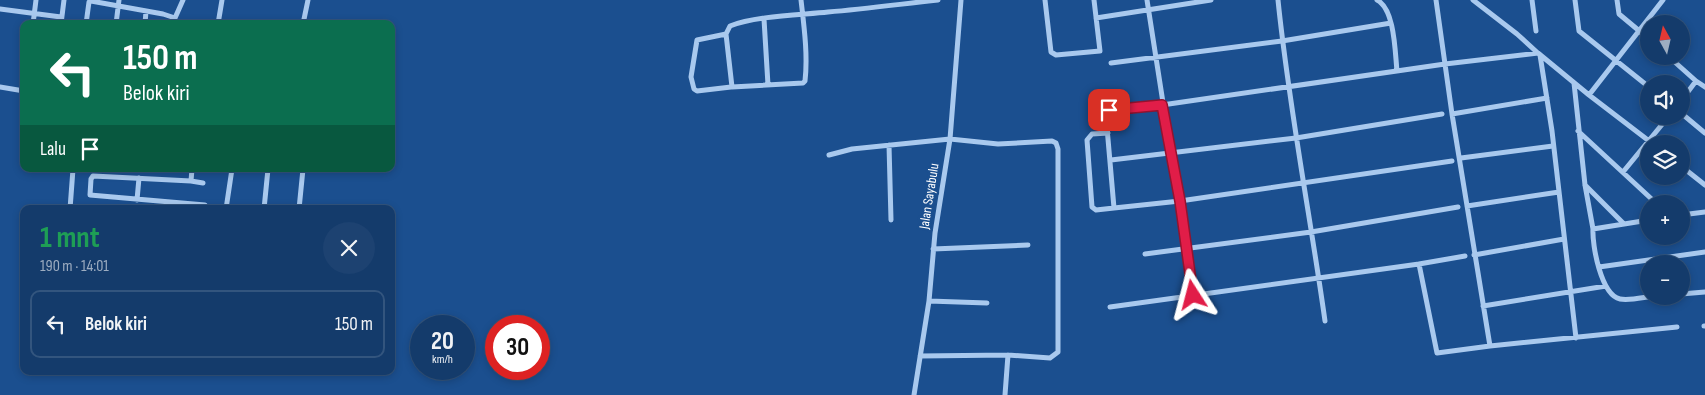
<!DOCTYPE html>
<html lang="id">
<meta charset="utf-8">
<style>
:root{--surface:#143b6b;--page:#1d4271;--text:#f1f3f6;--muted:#9dadc1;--line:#33557e}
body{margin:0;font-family:"Sofia Sans Condensed",sans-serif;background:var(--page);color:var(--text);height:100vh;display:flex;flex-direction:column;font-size:19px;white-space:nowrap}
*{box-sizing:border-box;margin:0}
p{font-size:16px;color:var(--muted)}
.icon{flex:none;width:28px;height:28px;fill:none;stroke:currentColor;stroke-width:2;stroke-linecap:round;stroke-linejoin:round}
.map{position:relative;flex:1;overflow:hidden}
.side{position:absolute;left:20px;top:205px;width:375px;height:170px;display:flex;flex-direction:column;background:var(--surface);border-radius:10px;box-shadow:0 2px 8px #0003,0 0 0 1px var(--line)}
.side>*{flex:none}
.guide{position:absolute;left:20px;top:20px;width:375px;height:152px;border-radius:10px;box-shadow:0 2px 8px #0003,0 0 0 1px var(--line);background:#0b6e4f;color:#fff;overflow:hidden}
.needle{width:32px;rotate:352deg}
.controls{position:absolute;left:1640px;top:15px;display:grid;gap:10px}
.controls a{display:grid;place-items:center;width:50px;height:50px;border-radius:50%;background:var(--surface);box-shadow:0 2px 8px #0003,0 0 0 1px var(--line);font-size:25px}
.speed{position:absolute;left:410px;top:315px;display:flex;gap:10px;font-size:25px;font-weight:700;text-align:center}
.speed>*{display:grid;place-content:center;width:65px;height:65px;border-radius:50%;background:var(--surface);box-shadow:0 2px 8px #0003,0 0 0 1px var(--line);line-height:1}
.speed small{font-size:12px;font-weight:400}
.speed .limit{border:8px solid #d22;background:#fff;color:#111}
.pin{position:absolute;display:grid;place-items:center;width:42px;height:42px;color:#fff;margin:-21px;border-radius:10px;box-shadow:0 2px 8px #0006}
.me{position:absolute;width:55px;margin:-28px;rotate:351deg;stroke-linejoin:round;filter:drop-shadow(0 0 4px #0008)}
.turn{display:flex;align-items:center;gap:18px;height:105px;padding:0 20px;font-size:22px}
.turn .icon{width:65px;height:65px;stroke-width:2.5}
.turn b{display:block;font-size:35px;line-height:42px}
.then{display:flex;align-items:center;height:48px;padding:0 20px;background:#0003;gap:10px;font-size:19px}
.round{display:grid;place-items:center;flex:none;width:52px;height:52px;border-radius:26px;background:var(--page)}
.overview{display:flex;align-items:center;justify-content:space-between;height:85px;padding:0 20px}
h1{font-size:30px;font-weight:700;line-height:38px;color:#1e9e55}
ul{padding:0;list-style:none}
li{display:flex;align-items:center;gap:15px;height:68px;margin:0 10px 8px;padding:0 10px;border:2px solid var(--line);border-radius:10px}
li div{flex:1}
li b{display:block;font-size:19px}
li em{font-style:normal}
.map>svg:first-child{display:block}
</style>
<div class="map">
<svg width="1705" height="395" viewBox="0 0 1705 395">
<rect width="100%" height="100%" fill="#1b4f8f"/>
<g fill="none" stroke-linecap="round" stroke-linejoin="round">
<path stroke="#a9c9ee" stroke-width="5" d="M 801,0 C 804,26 808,55 805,81 L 803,83 L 732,87 L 726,34 L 730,26 C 755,16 800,15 828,12 C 865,9 901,4 938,0
M 1045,0 L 1051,52 L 1056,55 L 1100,51 L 1094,0
M 1147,0 L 1193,295
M 1278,0 C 1289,108 1310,214 1325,321
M 1377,0 C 1395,9 1395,53 1397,71
M 1436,0 L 1452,114 L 1490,346 L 1677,327
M 1473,0 L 1517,34 L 1540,55 L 1552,131 L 1576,338
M 1532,0 L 1536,31
M 1575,0 L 1579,31 L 1649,87
M 1617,0 L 1619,14 L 1649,39
M 0,9 L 61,17
M 175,18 L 183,0
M 1096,18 L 1211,0
M 764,19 L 768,85
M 33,24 L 36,0
M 61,24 L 64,0
M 86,24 L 89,2 L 91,1 L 163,14 L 175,18 L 174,24
M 116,24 L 119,0
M 145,24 L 146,11
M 218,24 L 222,0
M 303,24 L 308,0
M 726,34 L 697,40 L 691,77 L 694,89 L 697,91 L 731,87
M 1668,56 L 1696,81 L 1681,101
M 1111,63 L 1282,41 L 1391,23
M 1696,81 L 1705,87
M 1574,83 L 1585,185 L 1593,229 L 1649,220
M 0,87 L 24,91
M 1589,95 L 1663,0
M 1681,113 L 1705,133
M 1452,114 L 1547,98
M 1578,131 L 1657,204
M 1108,133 L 1092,134 L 1087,140 L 1092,207 L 1096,210 L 1114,208
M 889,145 L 891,220
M 829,155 L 852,149 L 950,139 L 998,144 L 1052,141 L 1056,143 L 1058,149 L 1058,352 L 1050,358 L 1008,355 L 920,356
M 1461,158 L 1553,146
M 1111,160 L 1296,138 L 1442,114
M 1452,161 L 1180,201 L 1114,208 L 1106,116 L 1109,110 L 1116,109 L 1162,105 L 1445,64 L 1538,53 L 1589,95 L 1653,144
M 1681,166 L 1705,185
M 192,169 L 191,181 L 93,176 L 91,179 L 90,195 L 205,205
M 1623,172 L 1669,116
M 191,181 L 203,183
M 1585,185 L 1623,223
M 137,200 L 139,178
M 1467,206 L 1559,192
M 70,209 L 73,169
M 226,209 L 232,169
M 264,209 L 268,169
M 299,209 L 303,169
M 1681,215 L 1705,212
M 1593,229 C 1592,245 1601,295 1620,299 C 1630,301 1644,297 1654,296
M 933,249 L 1028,245
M 1145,254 L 1311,232 L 1458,207
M 1474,255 L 1564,239
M 1419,264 L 1437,353 L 1490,346
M 1599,267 L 1705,252
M 1681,294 L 1705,292
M 929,301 L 987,303
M 1483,306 L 1606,286
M 1110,307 L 1419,264 L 1465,256
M 1704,326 L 1705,326
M 914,395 L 929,301 L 935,233 L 950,139 L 961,0
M 1005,395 L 1008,355"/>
</g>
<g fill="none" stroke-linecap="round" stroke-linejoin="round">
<defs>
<path id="route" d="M 1109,110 L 1162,105 L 1180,201 L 1193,295"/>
</defs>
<use href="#route" stroke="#92132f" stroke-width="12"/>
<use href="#route" stroke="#e11d48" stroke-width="9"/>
</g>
<g text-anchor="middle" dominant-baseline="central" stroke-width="5" stroke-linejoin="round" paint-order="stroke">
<g font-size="14" fill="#fff" stroke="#1b4f8f">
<text transform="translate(929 196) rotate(-81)">Jalan Sayabulu</text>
</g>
</g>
</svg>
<div class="controls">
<a><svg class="needle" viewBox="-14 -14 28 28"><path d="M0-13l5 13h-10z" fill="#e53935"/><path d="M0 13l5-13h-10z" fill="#9dadc1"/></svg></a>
<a><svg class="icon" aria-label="sound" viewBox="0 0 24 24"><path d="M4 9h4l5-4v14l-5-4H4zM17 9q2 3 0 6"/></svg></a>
<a><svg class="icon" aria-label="layers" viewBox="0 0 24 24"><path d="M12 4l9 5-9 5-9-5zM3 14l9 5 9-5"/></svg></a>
<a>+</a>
<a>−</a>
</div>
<div class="speed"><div>20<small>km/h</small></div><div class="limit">30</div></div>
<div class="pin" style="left:1109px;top:110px;background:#d93025"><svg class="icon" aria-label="arrive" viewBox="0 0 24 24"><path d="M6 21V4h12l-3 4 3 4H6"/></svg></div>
<svg class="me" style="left:1193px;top:295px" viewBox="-20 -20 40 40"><path d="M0-17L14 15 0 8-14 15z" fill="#e11d48" stroke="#fff" stroke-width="4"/></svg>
<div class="guide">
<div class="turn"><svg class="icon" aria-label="left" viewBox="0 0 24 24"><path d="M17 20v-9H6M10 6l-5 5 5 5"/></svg><div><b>150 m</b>Belok kiri</div></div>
<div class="then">Lalu<svg class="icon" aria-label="arrive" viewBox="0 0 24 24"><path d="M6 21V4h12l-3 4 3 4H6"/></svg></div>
</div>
<section class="side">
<div class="overview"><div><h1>1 mnt</h1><p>190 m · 14:01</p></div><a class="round"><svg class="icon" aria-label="close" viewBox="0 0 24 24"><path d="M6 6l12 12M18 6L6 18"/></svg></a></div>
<ul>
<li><svg class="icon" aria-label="left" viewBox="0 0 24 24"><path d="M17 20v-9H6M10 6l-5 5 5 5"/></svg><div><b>Belok kiri</b></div><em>150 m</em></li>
</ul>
</section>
</div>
